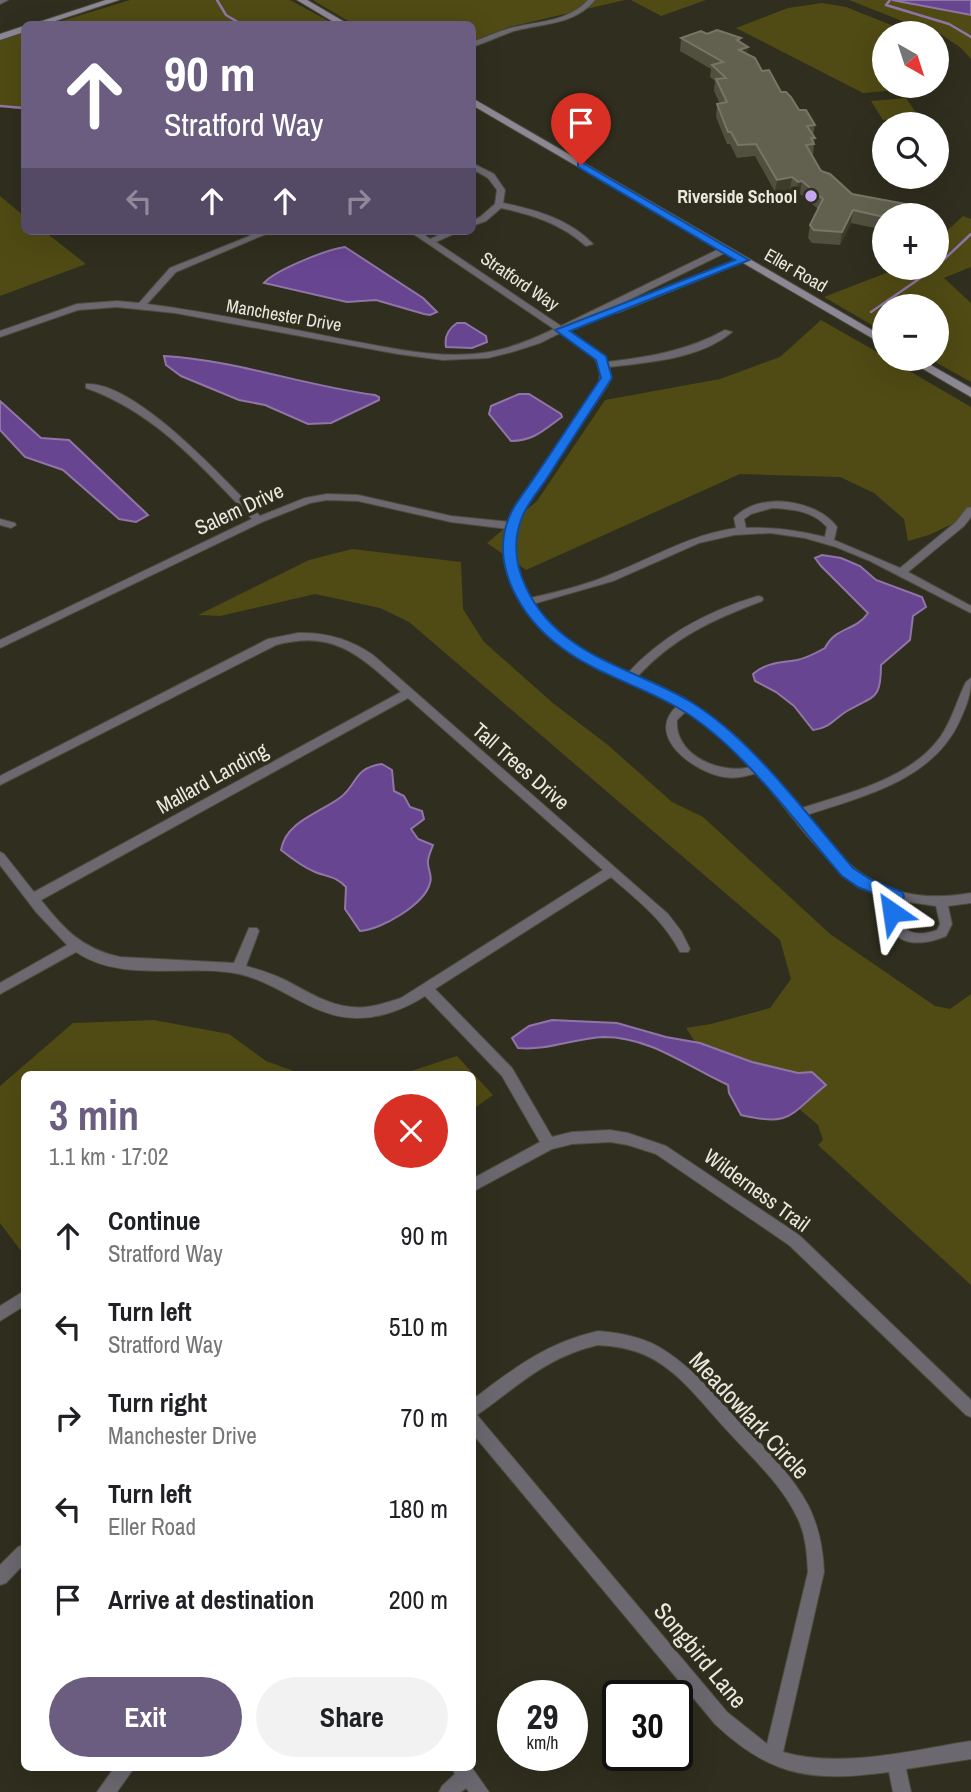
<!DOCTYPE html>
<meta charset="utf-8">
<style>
:root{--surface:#fff;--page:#f2f2f2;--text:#202124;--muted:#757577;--accent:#6a5d80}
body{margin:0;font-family:"Archivo Narrow",sans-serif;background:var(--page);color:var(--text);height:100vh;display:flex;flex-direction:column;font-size:26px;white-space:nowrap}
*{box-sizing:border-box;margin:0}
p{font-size:23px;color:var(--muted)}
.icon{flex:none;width:38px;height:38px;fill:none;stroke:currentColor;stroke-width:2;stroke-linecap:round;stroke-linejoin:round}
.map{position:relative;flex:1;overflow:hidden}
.panel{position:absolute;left:21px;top:1071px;width:455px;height:700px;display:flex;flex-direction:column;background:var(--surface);border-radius:10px;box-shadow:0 7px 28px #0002}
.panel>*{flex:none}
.top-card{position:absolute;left:21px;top:21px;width:455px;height:214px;border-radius:10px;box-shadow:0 7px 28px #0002;background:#6a5d80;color:#fff;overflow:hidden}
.needle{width:46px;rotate:141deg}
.controls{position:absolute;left:872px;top:21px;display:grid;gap:14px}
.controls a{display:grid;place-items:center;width:77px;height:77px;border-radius:50%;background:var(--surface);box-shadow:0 7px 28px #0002;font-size:35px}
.speed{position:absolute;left:497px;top:1680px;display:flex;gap:14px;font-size:35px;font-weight:700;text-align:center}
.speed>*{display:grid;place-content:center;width:91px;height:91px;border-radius:50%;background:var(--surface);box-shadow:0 7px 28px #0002;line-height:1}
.speed small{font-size:18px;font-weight:400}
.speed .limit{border:4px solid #111;border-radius:10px;background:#fff;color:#111}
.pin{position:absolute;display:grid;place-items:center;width:60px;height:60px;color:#fff;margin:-72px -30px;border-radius:50% 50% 50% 0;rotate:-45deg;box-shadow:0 0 7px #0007}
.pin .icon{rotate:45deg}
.me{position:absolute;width:77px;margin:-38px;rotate:328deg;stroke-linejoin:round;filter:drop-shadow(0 0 5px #0008)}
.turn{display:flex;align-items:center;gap:24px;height:147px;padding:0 28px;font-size:32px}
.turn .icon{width:91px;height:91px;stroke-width:2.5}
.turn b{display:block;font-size:49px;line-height:60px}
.lanes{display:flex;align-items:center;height:66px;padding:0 28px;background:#0003;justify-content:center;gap:35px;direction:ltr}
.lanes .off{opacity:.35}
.round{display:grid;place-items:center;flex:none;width:74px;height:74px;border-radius:37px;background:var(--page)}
.head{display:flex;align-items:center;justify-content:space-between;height:119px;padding:0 28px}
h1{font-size:42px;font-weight:700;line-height:52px;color:var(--accent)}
.cta{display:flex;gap:14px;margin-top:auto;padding:14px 28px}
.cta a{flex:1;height:80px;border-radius:42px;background:var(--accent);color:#fff;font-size:28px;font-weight:700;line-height:80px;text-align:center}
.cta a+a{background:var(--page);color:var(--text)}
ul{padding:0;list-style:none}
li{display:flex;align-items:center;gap:21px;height:91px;padding:0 28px}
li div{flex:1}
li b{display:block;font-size:26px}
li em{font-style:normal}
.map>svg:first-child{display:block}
</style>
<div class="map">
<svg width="971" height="1792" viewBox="0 0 971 1792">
<rect width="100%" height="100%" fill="#302e1e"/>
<path fill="#504b14" d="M 130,0 L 290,0 L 334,24 L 52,24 Z
M 313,0 L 625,0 L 509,27 L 473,41 L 472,24 L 353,24 Z
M 631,0 L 706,0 L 661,16 Z
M 849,0 L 892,0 L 971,15 L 971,59 L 961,48 L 930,27 L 907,23 Z
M 822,3 L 846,7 L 911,33 L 884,33 L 884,86 L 916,86 L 908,89 L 863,93 L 736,28 L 788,8 Z
M 24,33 L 24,108 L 15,109 L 0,106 L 0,41 Z
M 906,98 L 919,117 L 883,120 L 871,101 Z
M 0,196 L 24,216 L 24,231 L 44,231 L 86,264 L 0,296 Z
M 963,216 L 971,219 L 971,267 L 944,278 L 971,303 L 971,382 L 930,359 L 936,359 L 936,306 L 884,306 L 884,332 L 824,297 L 899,268 L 936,268 L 936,241 Z
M 821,320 L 884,356 L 884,359 L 889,359 L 971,407 L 971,515 L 929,535 L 908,541 L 904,519 L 874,493 L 840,477 L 740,474 L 526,570 L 487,543 L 537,501 L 605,400 L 720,379 L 780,357 Z
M 352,549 L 461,562 L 463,609 L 484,642 L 554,704 L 608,745 L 672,802 L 703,817 L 830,934 L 935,1006 L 950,1009 L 971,994 L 971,1285 L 818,1145 L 823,1140 L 818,1125 L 783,1095 L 704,1055 L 686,1028 L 711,1024 L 770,1008 L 791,979 L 780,940 L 409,622 L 380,608 L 315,594 L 220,616 L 198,615 L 309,560 Z
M 154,1020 L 229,1034 L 266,1061 L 302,1074 L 24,1074 L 24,1255 L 0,1223 L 0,1086 L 73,1023 Z
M 457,1056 L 493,1095 L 473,1109 L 472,1074 L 402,1074 Z"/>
<path fill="#684590" stroke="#8f76a7" stroke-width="2" d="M 892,0 L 971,0 L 971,15 L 966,14 Z
M 345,247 L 423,298 L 437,312 L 430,315 L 424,314 L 376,300 L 347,302 L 264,283 C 275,270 328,249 345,247 Z
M 457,323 L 465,323 L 486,336 L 487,342 L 472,348 L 446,347 C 444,336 448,329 457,323 Z
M 164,356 C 235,360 305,386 375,395 L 379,397 L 379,400 L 331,423 L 308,424 L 265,405 L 239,400 L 181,376 L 166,365 Z
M 519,394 L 529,394 L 561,414 L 562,417 C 545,429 534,441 511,441 L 489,414 L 491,406 Z
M 0,401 L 41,438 L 69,440 L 148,515 L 136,522 L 119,519 L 63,470 L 25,457 L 0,430 Z
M 822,555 L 841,558 L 860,566 L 876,580 L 922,597 L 926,607 L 913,616 L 910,640 L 881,665 C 881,701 874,695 847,711 C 834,719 830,728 813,730 L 794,706 L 776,692 L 755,681 L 753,674 C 767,662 780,663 797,660 C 807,658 816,653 825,648 C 836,626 855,632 868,613 L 821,566 L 815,558 Z
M 382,764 L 392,770 L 394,791 L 404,796 L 410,807 L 422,811 L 424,819 L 411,829 L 418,839 L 433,845 C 431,850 428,857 428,861 C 427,869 433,875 430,883 C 425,904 381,930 360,931 L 345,909 L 346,887 C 336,876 327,877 315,872 C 303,867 291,858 281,850 C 286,821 320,813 341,797 C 358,784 353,768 382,764 Z
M 552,1020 L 617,1023 L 666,1037 L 700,1043 L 752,1062 L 798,1073 L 812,1072 L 826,1085 C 789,1115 792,1127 741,1115 L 729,1093 L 728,1085 C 688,1067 650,1037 604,1037 C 574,1038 548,1051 518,1048 L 512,1038 L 529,1026 Z"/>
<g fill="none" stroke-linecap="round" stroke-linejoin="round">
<path stroke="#8f76a7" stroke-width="2.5" d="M 217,0 L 226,15 L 241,24
M 890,0 L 886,5 L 949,24 L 971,37
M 0,106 L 24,108
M 936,267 L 971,234
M 871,312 L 935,268"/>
<defs>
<path id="street" d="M 0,0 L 8,0 L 0,4 Z
M 588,0 L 595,0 C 574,25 544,23 514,31 C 500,36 487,42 472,47 L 472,42 C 487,37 501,30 515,27 C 541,21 569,21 588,0 Z
M 472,163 L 494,174 L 505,190 L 503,203 C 536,210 569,219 593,244 L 586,246 C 561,224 533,215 501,208 L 486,221 L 472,226 L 472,221 L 480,217 L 495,204 L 497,190 L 488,178 L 472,169 Z
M 262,231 L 273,231 L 176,272 L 147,304 C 216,313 284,328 352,341 C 397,349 443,360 489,352 C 512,348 533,339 554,329 L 409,231 L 419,231 L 430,239 L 449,231 L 460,231 L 436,242 L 561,326 L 723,247 L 729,247 L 729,251 L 567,330 L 594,348 L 607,362 C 649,357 687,351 725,330 L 732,332 C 700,359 650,362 609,367 L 610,374 L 608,385 L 531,498 C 511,535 511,561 530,598 C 558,592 587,585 614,573 C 656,556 690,535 736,528 L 734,518 C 759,491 816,499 837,527 L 834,540 L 900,568 L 956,522 L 967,508 L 971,507 L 971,517 L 964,526 L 908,572 L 971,606 L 971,613 L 870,561 L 836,547 L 805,538 L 770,533 L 734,535 L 699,543 L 613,581 L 533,604 C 557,638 592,656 628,673 C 664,634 708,611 758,596 L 762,597 L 763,599 L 762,601 C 712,620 674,637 637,677 C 662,688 686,700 709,715 C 745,739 772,775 799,809 C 847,793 910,780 941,736 C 952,720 957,700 966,682 L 971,678 C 971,694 967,705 960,720 C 933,781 863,796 804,816 C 852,875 891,907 971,893 L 971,903 L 948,906 L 952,924 L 946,936 C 912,951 879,941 889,898 C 826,874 799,823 757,773 C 746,776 736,779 724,777 C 694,772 644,736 677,706 C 618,676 548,655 516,591 C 506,570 503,551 508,529 L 451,522 L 358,501 L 327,500 L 310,503 L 262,522 L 0,648 L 0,640 L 252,519 C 202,467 155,412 86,388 L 86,384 C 136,381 226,481 260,516 L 305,498 L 327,494 L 358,495 L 451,516 L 510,522 L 521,498 L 598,385 C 608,358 579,346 560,333 L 540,343 L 512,352 L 488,358 L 443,360 L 398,354 L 175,313 L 117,307 L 78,310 L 0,337 L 0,331 L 77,304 L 117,301 L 139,303 L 170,268 ZM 772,508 C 793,509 813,511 827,527 L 825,537 C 798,530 773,527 746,528 L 744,519 L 751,514 ZM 686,711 L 721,736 L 751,767 C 722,775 674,756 677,720 ZM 901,901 L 936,906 L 940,924 L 937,930 C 912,939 894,930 901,901 Z
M 741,258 L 748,260 L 617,313 L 610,311 Z
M 0,519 L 15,523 L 16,525 L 11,528 L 0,525 Z
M 298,633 C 326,632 350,639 373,655 L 668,914 L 681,931 L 690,949 L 688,952 L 680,952 C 663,919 638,901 611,877 L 435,989 L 512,1068 L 552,1137 L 572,1132 L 610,1130 L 628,1133 L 666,1146 L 799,1235 L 971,1400 L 971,1417 L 966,1415 L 789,1245 L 656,1154 L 628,1145 L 610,1142 L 572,1144 L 552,1149 L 472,1192 L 472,1179 L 540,1142 L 502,1076 L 425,996 C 405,1009 379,1019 355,1018 C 312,1017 280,983 239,974 C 187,963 123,984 76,952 L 0,994 L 0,983 L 67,945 L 36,912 L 0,865 L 0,852 L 4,854 L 34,892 L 401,692 C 360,656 334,629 276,645 L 0,785 L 0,776 L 268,639 ZM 408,698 L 603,870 L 401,998 C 385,1003 369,1009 352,1007 C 328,1005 308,992 287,981 C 273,974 260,970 246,966 L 259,931 L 257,928 L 249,928 L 234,963 L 120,957 C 82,949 64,929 41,900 Z
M 24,1291 L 24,1306 L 0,1321 L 0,1306 Z
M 598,1331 C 619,1333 640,1336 659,1347 C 690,1365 713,1393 737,1419 C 763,1446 790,1472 808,1505 C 819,1527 823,1548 824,1572 L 783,1752 C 841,1769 912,1750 971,1741 L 971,1759 L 906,1769 L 911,1792 L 893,1792 L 889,1772 C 813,1782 772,1778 715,1724 L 472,1433 L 472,1400 C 514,1368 546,1343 598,1331 ZM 598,1345 C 615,1346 629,1348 645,1355 C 677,1369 701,1402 724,1427 C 750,1456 782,1484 798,1519 C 806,1536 807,1554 808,1572 L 767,1744 L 727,1712 L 477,1415 C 518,1386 546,1357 598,1345 Z
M 24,1545 L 24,1564 L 6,1583 L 0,1585 L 0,1565 L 18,1547 Z
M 114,1768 L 134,1768 L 117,1792 L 97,1792 Z
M 452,1768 L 472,1768 L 489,1792 L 469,1792 L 466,1788 L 461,1792 L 439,1792 L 442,1786 L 455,1774 Z"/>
<path id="secondary" d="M 106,0 L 119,0 L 46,24 L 33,24 Z
M 297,0 L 307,0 L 348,24 L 337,24 Z
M 24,26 L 24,32 L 0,40 L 0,34 Z
M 472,98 L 884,337 L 884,345 L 472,105 Z
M 906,359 L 920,359 L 971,388 L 971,397 Z"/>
</defs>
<use href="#street" stroke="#4e4c3d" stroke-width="2"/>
<use href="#secondary" stroke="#4e4c3d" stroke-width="2"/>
<use href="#street" fill="#6b6870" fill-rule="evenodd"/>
<use href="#secondary" fill="#8d8895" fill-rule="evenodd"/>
</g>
<path fill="#51503f" d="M 707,34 L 741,42 L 747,54 L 781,92 L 815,125 L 813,135 L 815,138 L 814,144 L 813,156 L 821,171 L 852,194 L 884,215 L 884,230 L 851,223 L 840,245 L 812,243 L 808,238 L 810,225 L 818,209 L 800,194 L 796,195 L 790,190 L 775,192 L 755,156 L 737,158 L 730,144 L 727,144 L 716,117 L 717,104 L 720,104 L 714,91 L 715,81 L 710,77 L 711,69 L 680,51 L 681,38 Z"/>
<path fill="#3d3c2b" d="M 741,38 L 740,50 L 748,47 L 746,59 L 736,52 L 737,40 Z
M 792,177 L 790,190 L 775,192 L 777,180 Z
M 802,181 L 800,194 L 796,195 L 798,182 Z
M 853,210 L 851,223 L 840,245 L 842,232 Z"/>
<path fill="#626150" stroke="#777666" stroke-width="2" d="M 717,30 L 741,38 L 737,40 L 748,47 L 739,50 L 755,58 L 762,71 L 769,70 L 781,92 L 786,92 L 791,97 L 799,110 L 806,110 L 815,125 L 807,126 L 815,138 L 811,138 L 814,144 L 806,145 L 821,171 L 830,174 L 852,194 L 911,205 L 906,215 L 884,215 L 884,217 L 853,210 L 842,232 L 814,230 L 810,225 L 823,199 L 802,181 L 798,182 L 792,177 L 777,180 L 756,144 L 738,145 L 731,132 L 728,132 L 717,104 L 727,102 L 716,79 L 726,78 L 712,65 L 723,62 L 681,38 L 701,31 L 707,34 Z"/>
<path fill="#1a73e8" stroke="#114b97" stroke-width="2" d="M 581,162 L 749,260 L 570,331 L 606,356 L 612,378 C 591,410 570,443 549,475 C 541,488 529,501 523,515 C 502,563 534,615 573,642 C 610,668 653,679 691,702 C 753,740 805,813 853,868 L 870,879 L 902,892 L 904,896 L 898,916 L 887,916 L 884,912 L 888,899 L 858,887 L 842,876 C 794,821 742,746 680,709 C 642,686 598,675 562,648 C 522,619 488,565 510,515 C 516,501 528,488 536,475 C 558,443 579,410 601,378 L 596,360 L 555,330 L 735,260 L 578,167 L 578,163 Z"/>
<circle fill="#c5a6f0" stroke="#302e1e" stroke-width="2.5" cx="811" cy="196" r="7"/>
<g text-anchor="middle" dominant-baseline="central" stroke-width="7" stroke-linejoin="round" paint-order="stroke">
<g font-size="18" font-weight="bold" fill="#eae9de" stroke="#302e1e" text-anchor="end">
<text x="797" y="196">Riverside School</text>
</g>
<g font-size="18" fill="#eae9de" stroke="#302e1e">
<text transform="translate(796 270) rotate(30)">Eller Road</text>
<text transform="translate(520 281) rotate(34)">Stratford Way</text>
<text transform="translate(284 315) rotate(10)">Manchester Drive</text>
</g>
<g font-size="21" fill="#eae9de" stroke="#302e1e">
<text transform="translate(239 509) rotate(-25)">Salem Drive</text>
<text transform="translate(521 766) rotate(41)">Tall Trees Drive</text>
<text transform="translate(212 778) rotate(-29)">Mallard Landing</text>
<text transform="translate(757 1190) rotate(36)">Wilderness Trail</text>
</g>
<g font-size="24" fill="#eae9de" stroke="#302e1e">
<text transform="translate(750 1415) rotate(47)">Meadowlark Circle</text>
<text transform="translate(701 1655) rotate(50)">Songbird Lane</text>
</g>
</g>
</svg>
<div class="controls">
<a><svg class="needle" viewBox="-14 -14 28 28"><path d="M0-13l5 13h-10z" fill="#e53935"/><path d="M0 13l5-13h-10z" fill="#757577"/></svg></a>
<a><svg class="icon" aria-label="search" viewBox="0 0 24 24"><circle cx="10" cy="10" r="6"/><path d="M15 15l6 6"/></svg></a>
<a>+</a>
<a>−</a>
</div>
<div class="speed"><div>29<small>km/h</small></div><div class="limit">30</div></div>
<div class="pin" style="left:581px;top:165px;background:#d93025"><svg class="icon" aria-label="arrive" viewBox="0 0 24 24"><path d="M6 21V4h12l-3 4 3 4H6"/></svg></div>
<svg class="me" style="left:892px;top:912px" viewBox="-20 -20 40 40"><path d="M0-17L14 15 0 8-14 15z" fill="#1a73e8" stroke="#fff" stroke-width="4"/></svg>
<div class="top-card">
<div class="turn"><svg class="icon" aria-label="ahead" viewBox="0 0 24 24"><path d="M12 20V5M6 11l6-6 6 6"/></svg><div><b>90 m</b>Stratford Way</div></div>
<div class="lanes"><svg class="icon off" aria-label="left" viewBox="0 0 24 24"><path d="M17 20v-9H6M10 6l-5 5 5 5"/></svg><svg class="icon" aria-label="ahead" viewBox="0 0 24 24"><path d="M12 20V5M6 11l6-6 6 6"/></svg><svg class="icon" aria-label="ahead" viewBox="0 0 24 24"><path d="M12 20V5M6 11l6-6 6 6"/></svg><svg class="icon off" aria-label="right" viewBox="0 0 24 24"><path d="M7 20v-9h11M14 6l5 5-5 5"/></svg></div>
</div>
<section class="panel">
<div class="head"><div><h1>3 min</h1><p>1.1 km · 17:02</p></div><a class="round" style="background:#d93025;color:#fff"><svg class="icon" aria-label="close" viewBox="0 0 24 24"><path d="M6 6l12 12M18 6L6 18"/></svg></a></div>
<ul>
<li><svg class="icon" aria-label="ahead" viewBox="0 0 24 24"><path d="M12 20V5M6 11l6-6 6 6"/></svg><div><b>Continue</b><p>Stratford Way</p></div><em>90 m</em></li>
<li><svg class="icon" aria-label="left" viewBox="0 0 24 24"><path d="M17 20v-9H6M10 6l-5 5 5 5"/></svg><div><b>Turn left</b><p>Stratford Way</p></div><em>510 m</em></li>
<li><svg class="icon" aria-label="right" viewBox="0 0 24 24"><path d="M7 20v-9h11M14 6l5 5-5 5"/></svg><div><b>Turn right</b><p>Manchester Drive</p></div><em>70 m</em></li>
<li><svg class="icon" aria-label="left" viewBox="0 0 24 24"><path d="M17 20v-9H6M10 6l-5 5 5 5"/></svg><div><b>Turn left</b><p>Eller Road</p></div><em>180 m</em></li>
<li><svg class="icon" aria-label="arrive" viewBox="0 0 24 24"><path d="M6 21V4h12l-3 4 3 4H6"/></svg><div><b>Arrive at destination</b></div><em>200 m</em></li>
</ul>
<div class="cta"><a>Exit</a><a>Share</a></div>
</section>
</div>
